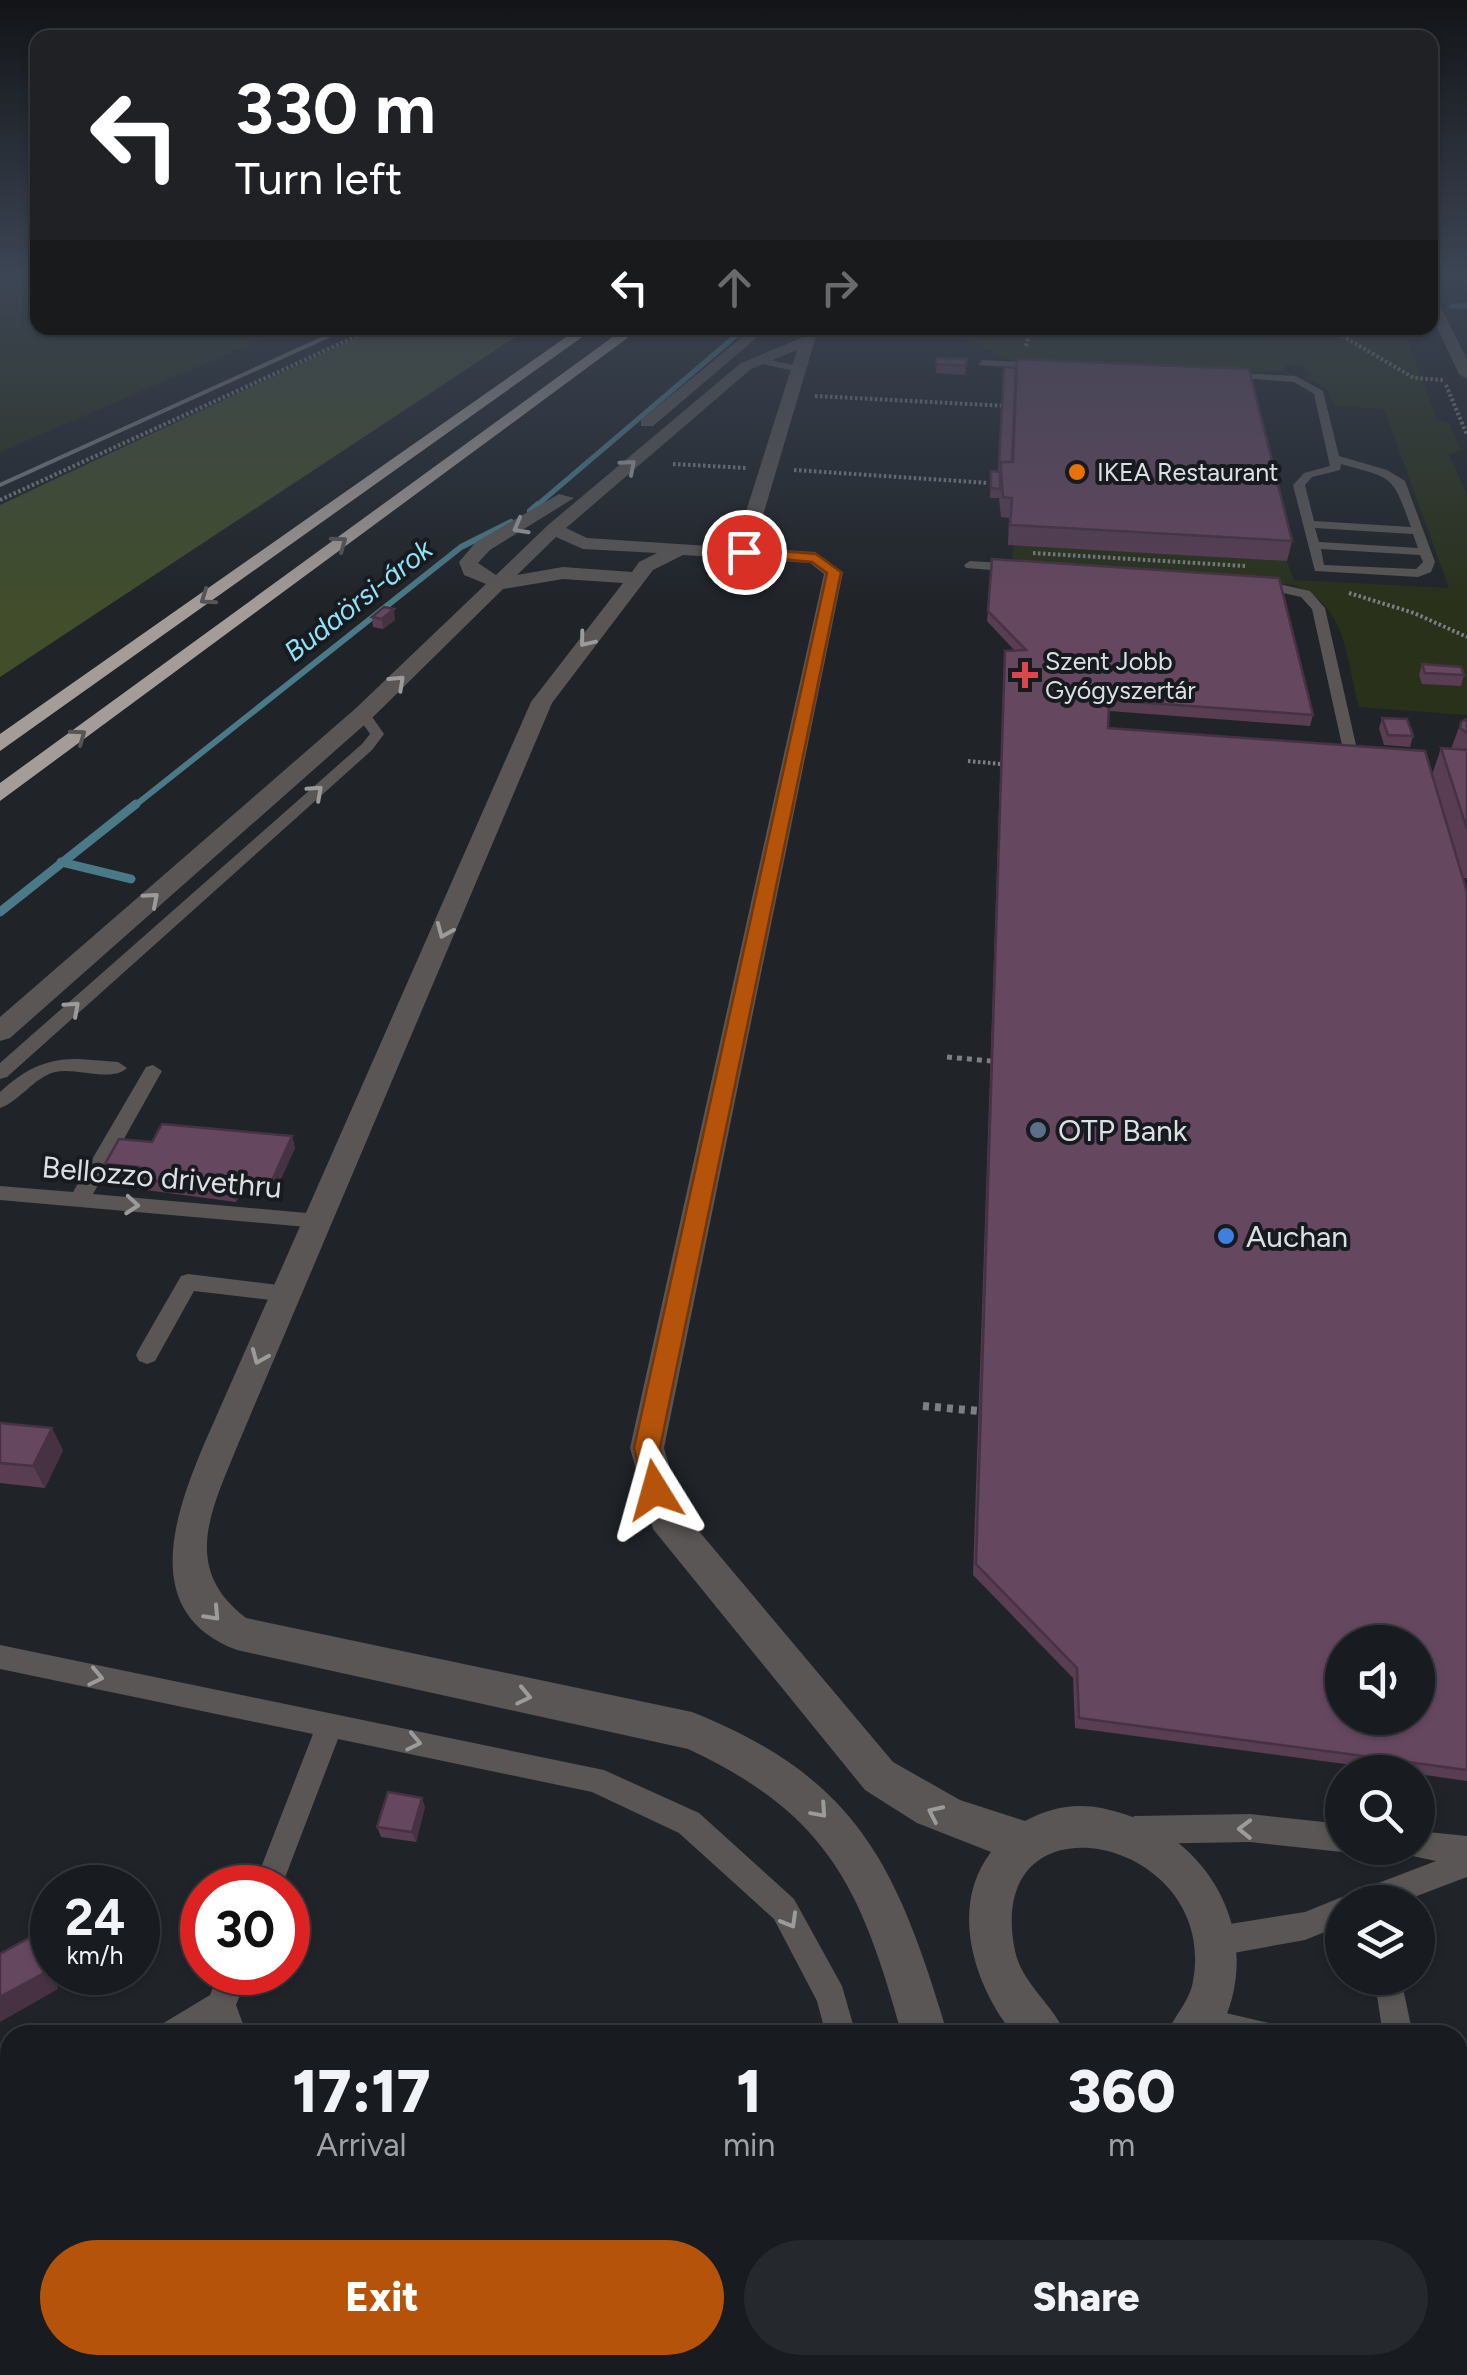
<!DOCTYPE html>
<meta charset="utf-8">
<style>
:root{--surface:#181b1f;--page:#25282c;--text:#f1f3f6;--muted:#9fa1a4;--line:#36393d;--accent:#b45309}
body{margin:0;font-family:Figtree,sans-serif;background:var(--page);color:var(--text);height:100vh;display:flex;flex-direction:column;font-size:38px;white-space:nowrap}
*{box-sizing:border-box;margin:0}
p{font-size:32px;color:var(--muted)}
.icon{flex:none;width:55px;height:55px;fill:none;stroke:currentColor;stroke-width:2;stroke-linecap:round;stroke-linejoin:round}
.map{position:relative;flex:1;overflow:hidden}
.panel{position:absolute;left:0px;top:2025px;width:1468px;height:350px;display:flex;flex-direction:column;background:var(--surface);border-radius:30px 30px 0 0;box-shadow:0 2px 8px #0004,0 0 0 2px var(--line)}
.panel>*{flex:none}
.guide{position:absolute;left:30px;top:30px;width:1408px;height:305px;border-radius:20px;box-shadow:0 2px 8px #0004,0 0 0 2px var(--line);background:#202124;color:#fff;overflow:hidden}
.fabs{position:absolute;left:1325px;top:1625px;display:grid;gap:20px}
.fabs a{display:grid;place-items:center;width:110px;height:110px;border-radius:50%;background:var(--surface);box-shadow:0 2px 8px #0004,0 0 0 2px var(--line);font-size:50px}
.speed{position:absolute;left:30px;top:1865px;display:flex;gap:20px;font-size:50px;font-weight:700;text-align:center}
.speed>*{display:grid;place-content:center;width:130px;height:130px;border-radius:50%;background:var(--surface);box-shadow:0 2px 8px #0004,0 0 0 2px var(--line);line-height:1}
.speed small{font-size:25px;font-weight:400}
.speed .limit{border:15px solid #d22;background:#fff;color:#111}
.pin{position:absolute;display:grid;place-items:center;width:85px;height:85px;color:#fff;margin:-42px;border:5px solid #fff;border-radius:50%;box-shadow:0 2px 10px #0007}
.me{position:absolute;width:110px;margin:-55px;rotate:352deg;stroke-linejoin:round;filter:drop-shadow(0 0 8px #0008)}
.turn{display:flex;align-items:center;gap:35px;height:210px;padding:0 40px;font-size:45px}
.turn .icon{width:130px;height:130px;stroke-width:2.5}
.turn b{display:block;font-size:70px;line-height:85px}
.lanes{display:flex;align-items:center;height:95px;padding:0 40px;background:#0003;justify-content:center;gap:50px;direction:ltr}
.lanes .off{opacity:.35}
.eta{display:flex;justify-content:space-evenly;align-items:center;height:170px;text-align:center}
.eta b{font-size:60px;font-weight:800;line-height:70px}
.button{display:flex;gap:20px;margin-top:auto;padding:20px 40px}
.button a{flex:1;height:115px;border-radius:60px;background:var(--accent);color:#fff;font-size:40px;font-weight:800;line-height:115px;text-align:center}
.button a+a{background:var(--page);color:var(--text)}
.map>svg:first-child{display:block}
</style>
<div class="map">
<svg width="1467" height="2375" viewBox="0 0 1467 2375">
<rect width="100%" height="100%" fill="#202429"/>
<path fill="#29311b" d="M 0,276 L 37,276 L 38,328 L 288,328 L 0,452 Z
M 841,328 L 1304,328 L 1404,333 L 1437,419 L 1449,423 L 1461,450 L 1449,454 L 1467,495 L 1467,715 L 1359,707 C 1345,655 1348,606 1293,585 L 1011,564 L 1014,545 L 1287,561 L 1294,580 L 1449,588 L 1384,409 L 1335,406 L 1325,387 L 1304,377 L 1309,374 L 1301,365 L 1284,365 L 1285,372 L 1012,361 L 962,337 L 840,332 Z"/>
<path fill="#414d2b" d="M 377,328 L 529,328 L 0,677 L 0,505 Z"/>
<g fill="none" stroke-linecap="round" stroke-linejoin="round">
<path stroke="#4a7a87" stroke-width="5" d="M 1452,306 L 1467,306
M 1316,328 L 1322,328
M 1342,329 L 1395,332 L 1394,328
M 535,507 L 745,328"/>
<path stroke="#4a7a87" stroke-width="6" d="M 530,511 L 538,504
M 133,807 L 461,547 L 511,522"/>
<path stroke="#4a7a87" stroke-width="9" d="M 61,862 L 131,879
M 0,912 L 136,804"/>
<path stroke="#7c7f83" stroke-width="4" stroke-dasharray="2.5 2.5" stroke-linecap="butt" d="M 1329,328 L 1414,378 L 1443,380
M 1026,346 L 1031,328
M 1446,385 L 1467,435
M 815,396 L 1008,406
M 673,464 L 747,468
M 794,470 L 988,483
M 0,500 L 374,328
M 1033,553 L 1245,566
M 1349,593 L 1414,613 L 1467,637
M 968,761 L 1001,764"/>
<path stroke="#7c7f83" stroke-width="5" stroke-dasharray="5 5" stroke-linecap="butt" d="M 947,1057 L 991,1061"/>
<path stroke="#7c7f83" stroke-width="8" stroke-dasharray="6 6" stroke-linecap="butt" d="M 923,1406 L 979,1411"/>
<path fill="#595655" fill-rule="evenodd" d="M 758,357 L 802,367 L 803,369 L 798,372 L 754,362 Z
M 982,360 L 1043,363 L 1048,366 L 1043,369 L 978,365 Z
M 1223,372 L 1296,376 L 1323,391 L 1339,456 L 1387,470 L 1405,481 L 1435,562 L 1431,572 L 1418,577 L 1315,571 L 1293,485 L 1304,473 L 1330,466 L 1314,394 L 1294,382 L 1227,377 ZM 1341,464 C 1394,479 1392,474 1411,527 L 1314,521 L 1305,485 L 1312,477 L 1340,470 ZM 1315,528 L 1413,534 L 1418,548 L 1319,542 ZM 1321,549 L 1420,555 L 1423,562 L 1416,569 L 1324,565 Z
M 970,561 L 1018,564 L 1024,568 L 1018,572 L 966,568 L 964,565 Z
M 1257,579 L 1310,591 L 1325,608 L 1356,745 L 1354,748 L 1344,748 L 1342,745 L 1312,609 L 1301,597 L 1252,586 L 1252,580 Z
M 363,710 L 368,711 L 384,734 L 372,750 L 7,1077 L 0,1079 L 0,1063 L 362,744 L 370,734 L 356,714 Z
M 79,1059 L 118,1062 L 127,1068 C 111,1083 77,1067 55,1072 C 33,1078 20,1101 0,1108 L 0,1092 C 24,1070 46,1058 79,1059 Z
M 153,1065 L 162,1071 L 93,1194 L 318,1214 L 325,1216 L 328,1221 L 325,1226 L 318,1228 L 0,1200 L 0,1186 L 73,1192 L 146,1067 Z
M 188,1274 L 287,1286 L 295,1288 L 298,1294 L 295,1300 L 287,1302 L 194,1291 L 155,1361 L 147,1364 L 139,1361 L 136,1355 L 139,1349 L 181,1276 Z
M 0,1645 L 604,1770 L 699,1813 L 794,1899 L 842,1986 L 856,2035 L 826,2035 L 817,2001 L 774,1919 L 679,1833 L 592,1792 L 338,1739 L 281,1888 L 253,1888 L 313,1734 L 0,1669 Z
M 1250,1814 L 1342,1824 L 1342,1848 L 1352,1848 L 1342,1852 L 1250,1842 L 1135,1844 L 1125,1840 L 1121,1830 L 1125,1820 L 1135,1816 Z
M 1418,1831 L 1467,1836 L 1467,1877 L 1401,1902 L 1342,1902 L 1342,1925 L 1305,1940 L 1217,1956 L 1207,1951 L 1202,1941 L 1207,1931 L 1217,1926 L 1305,1912 L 1342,1897 L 1351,1901 L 1355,1892 L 1436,1861 L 1408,1855 L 1405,1848 L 1418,1848 Z
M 219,1972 L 249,1972 L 236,2005 L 247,2035 L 217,2035 L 214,2027 L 201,2035 L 158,2035 L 162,2024 L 210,1995 Z
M 1381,1979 L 1401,1979 L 1413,2035 L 1383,2035 L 1376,1989 Z
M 1200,2007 L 1273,2024 L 1277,2035 L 1195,2035 L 1189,2033 L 1185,2022 L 1189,2011 Z
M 10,2121 L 10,2155 L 0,2159 L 0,2125 Z
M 1458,2361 L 1461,2375 L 1427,2375 L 1425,2365 L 1458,2365 Z
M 330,2365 L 364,2365 L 368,2375 L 334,2375 Z
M 1223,2365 L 1257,2365 L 1258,2375 L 1224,2375 Z"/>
<path fill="#595655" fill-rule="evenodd" d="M 1430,295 L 1437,299 L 1467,359 L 1467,379 L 1459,374 L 1430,313 Z
M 753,328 L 768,328 L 653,426 L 641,426 L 641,420 Z
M 810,329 L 817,333 L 761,522 L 737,547 L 815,552 L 843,572 L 664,1448 L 682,1511 L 893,1762 L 960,1800 L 1025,1821 C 1060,1802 1090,1802 1127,1815 C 1219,1846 1266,1948 1217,2035 L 1166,2035 C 1174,2016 1190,2001 1193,1981 C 1220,1836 981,1786 1015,1951 C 1022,1984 1053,2004 1066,2035 L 1014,2035 C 975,1987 948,1908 991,1852 L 917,1823 L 865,1790 L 653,1529 L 630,1448 L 824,574 L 810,563 L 683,555 L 653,570 L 552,703 L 239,1442 C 213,1507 179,1567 246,1618 L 692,1712 C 861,1779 898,1870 948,2035 L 902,2035 C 862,1891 830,1815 688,1749 L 237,1650 C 138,1613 175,1513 205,1442 L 531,702 L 623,583 L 563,579 L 503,589 L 371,719 L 10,1038 L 0,1041 L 0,1017 L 355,709 L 486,584 L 464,575 L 459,562 L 476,542 L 559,494 L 574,498 L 490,550 L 478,563 L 496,575 L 548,525 L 741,363 L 801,338 ZM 797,350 L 743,521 L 728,538 L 709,546 L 587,538 L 566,528 L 751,369 ZM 556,537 L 583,549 L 657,553 L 639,562 L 632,572 L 563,567 L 517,575 Z
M 907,2365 L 1008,2365 L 1007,2375 L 907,2375 Z
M 1062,2365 L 1114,2365 L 1114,2375 L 1062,2375 Z"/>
<path fill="#a49c99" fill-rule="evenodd" d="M 579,328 L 595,328 L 0,751 L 0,734 Z
M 625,328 L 641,328 L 0,801 L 0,783 Z"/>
<path stroke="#787b7f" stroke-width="4" d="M 0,485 L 346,328"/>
</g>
<path fill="#583d53" d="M 1457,276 L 1467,276 L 1467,292 L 1465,291 L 1467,286 Z
M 937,358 L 967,359 L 965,375 L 936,373 Z
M 1004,367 L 1292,541 L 1287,561 L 1008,545 L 1009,518 L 1001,517 L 999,498 L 990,498 L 991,471 L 998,472 Z
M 992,559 L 1313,715 L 1310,726 L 1109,711 L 1108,728 L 1432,775 L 1441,748 L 1451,749 L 1461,722 L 1467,719 L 1467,878 L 1463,878 L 1467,892 L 1467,1781 L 1418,1774 L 1418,1772 L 1405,1772 L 1075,1728 L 1073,1678 L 973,1575 L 1004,662 L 1005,651 L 1015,651 L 987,621 Z
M 372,617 L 395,620 L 383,629 L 373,627 Z
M 1422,664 L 1464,675 L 1461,686 L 1422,684 L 1419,675 Z
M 1382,718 L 1413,736 L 1410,747 L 1384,745 L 1379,728 Z
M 292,1136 L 295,1148 L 273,1196 L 241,1193 L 236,1202 L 138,1189 L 133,1178 L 110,1175 L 105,1164 L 152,1142 Z
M 0,1423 L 63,1450 L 45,1488 L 0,1483 Z
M 425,1807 L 416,1842 L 381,1837 L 377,1827 Z
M 1274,2365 L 1404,2365 L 1405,2375 L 1275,2375 Z"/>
<path fill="#473243" d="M 394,609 L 395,620 L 383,629 L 382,619 Z
M 292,1136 L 295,1148 L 273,1196 L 270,1185 Z
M 237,1181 L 241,1193 L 236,1202 L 232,1191 Z
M 52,1428 L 63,1450 L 45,1488 L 33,1466 Z
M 422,1798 L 425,1807 L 416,1842 L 412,1832 Z
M 33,1936 L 48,1953 L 58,1989 L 0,2022 L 0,1997 Z
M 132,2365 L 170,2365 L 165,2375 L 126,2375 Z"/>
<path fill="#664760" stroke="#473243" stroke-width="2.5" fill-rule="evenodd" d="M 937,358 L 967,359 L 966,366 L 936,364 Z
M 1017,359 L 1249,369 L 1292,541 L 1010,525 L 1012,498 L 1003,497 L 1001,470 L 1001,462 L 1013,462 Z
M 1004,367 L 1016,368 L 1012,462 L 1001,462 L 1001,465 L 999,464 Z
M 991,471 L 1000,472 L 1000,489 L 991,488 Z
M 992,559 L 1279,578 L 1313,715 L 1109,700 L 1108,728 L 1425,751 L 1467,892 L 1467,1770 L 1079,1718 L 1077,1668 L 976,1564 L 1005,651 L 1026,650 L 988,611 ZM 1342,1642 L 1418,1642 L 1418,1718 L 1342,1718 Z
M 384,607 L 394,609 L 382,619 L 372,617 Z
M 1422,664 L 1461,667 L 1464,675 L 1425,673 Z
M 1382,718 L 1407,719 L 1413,736 L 1388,735 Z
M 1467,719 L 1467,733 L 1460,728 L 1461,722 Z
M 1441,748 L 1467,750 L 1467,829 Z
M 162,1124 L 292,1136 L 270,1185 L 237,1181 L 232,1191 L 133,1178 L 139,1167 L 105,1164 L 119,1139 L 152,1142 Z
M 0,1423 L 52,1428 L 33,1466 L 0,1463 Z
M 388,1792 L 422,1798 L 412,1832 L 377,1827 Z
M 33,1936 L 44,1973 L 0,1997 L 0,1954 Z
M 10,2290 L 10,2365 L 132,2365 L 126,2375 L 0,2375 L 0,2306 Z
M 248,2365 L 317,2365 L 322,2368 L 318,2375 L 243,2375 Z
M 1296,2365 L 1404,2365 L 1405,2375 L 1297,2375 Z"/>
<defs><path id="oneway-chevron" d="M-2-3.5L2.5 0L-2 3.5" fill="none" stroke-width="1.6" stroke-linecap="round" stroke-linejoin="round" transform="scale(2.5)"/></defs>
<g stroke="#9b9b9c">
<use href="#oneway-chevron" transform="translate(629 466) rotate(-41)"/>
<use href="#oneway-chevron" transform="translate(520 527) rotate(151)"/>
<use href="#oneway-chevron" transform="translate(586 640) rotate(129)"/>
<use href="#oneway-chevron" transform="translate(398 682) rotate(-43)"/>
<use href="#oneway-chevron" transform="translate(316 792) rotate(-42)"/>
<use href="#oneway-chevron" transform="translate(152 899) rotate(-41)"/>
<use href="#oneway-chevron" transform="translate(444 931) rotate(113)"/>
<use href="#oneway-chevron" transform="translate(73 1008) rotate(-42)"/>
<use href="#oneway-chevron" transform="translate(132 1205) rotate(5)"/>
<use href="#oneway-chevron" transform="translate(259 1357) rotate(113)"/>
<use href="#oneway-chevron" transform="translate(213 1614) rotate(47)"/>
<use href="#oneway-chevron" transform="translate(96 1677) rotate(12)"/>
<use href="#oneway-chevron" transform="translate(524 1696) rotate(12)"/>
<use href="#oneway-chevron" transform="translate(414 1742) rotate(12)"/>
<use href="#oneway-chevron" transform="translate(820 1811) rotate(48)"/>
<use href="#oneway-chevron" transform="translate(935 1813) rotate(-155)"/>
<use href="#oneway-chevron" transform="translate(1245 1829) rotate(-179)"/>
<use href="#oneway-chevron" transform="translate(790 1921) rotate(60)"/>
</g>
<g stroke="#565556">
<use href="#oneway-chevron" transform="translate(340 543) rotate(-36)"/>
<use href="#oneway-chevron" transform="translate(207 598) rotate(145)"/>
<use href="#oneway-chevron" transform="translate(79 736) rotate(-36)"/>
</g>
<linearGradient id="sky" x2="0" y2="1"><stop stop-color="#121417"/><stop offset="0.45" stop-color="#3c4554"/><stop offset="1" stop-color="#3c4554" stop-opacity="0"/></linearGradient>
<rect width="1467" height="608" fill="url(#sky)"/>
<path fill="#b45309" stroke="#753606" stroke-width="2.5" d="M 744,548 L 816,554 L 841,572 L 660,1448 L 669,1490 L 665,1499 L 646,1499 L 634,1448 L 827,573 L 812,562 L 739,555 Z"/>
<circle fill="#e8710a" stroke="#171b1f" stroke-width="4" cx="1077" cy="472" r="10"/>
<path fill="#e0444e" stroke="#171b1f" stroke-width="4" d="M1020 660h10v10h10v10h-10v10h-10v-10h-10v-10h10z"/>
<circle fill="#5c6f8a" stroke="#171b1f" stroke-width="4" cx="1038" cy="1130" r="10"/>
<circle fill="#3f7fe0" stroke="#171b1f" stroke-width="4" cx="1226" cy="1236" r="10"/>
<g text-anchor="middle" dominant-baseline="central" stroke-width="8" stroke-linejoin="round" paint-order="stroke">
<g font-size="25" fill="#dde0e3" stroke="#171b1f" text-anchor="start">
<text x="1097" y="472">IKEA Restaurant</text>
<text x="1045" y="661">Szent Jobb<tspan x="1045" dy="29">Gyógyszertár</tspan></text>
</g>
<g font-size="28" font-style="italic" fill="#90e2f8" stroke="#171b1f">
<text transform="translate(358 600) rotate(-38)">Budaörsi-árok</text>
</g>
<g font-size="30" fill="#dde0e3" stroke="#171b1f" text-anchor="start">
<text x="1058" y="1130">OTP Bank</text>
<text x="1246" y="1236">Auchan</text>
</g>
<g font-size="30" fill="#dde0e3" stroke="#171b1f">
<text transform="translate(162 1177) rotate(5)">Bellozzo drivethru</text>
</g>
</g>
</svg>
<div class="fabs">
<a><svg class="icon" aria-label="sound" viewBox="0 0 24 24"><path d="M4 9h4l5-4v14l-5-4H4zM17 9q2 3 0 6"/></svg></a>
<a><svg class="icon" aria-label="search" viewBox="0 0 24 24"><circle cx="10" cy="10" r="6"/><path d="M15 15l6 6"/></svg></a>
<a><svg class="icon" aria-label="layers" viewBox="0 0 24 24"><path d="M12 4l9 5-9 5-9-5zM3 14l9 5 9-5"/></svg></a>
</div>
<div class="speed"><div>24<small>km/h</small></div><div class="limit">30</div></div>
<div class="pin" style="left:744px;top:552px;background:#d93025"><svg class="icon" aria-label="arrive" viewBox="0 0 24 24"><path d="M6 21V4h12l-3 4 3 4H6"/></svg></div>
<svg class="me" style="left:655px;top:1490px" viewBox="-20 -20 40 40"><path d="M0-17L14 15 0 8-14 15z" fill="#b45309" stroke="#fff" stroke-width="4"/></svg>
<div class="guide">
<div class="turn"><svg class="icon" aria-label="left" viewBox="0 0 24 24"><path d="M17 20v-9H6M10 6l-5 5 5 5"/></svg><div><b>330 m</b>Turn left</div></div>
<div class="lanes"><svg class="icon" aria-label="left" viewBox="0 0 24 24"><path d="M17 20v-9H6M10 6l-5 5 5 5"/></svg><svg class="icon off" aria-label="ahead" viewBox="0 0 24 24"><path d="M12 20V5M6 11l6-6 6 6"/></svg><svg class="icon off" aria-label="right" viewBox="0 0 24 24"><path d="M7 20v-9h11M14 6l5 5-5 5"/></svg></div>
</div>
<section class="panel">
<div class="eta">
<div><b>17:17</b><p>Arrival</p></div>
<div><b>1</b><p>min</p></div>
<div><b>360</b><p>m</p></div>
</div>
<div class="button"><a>Exit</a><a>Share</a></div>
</section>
</div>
